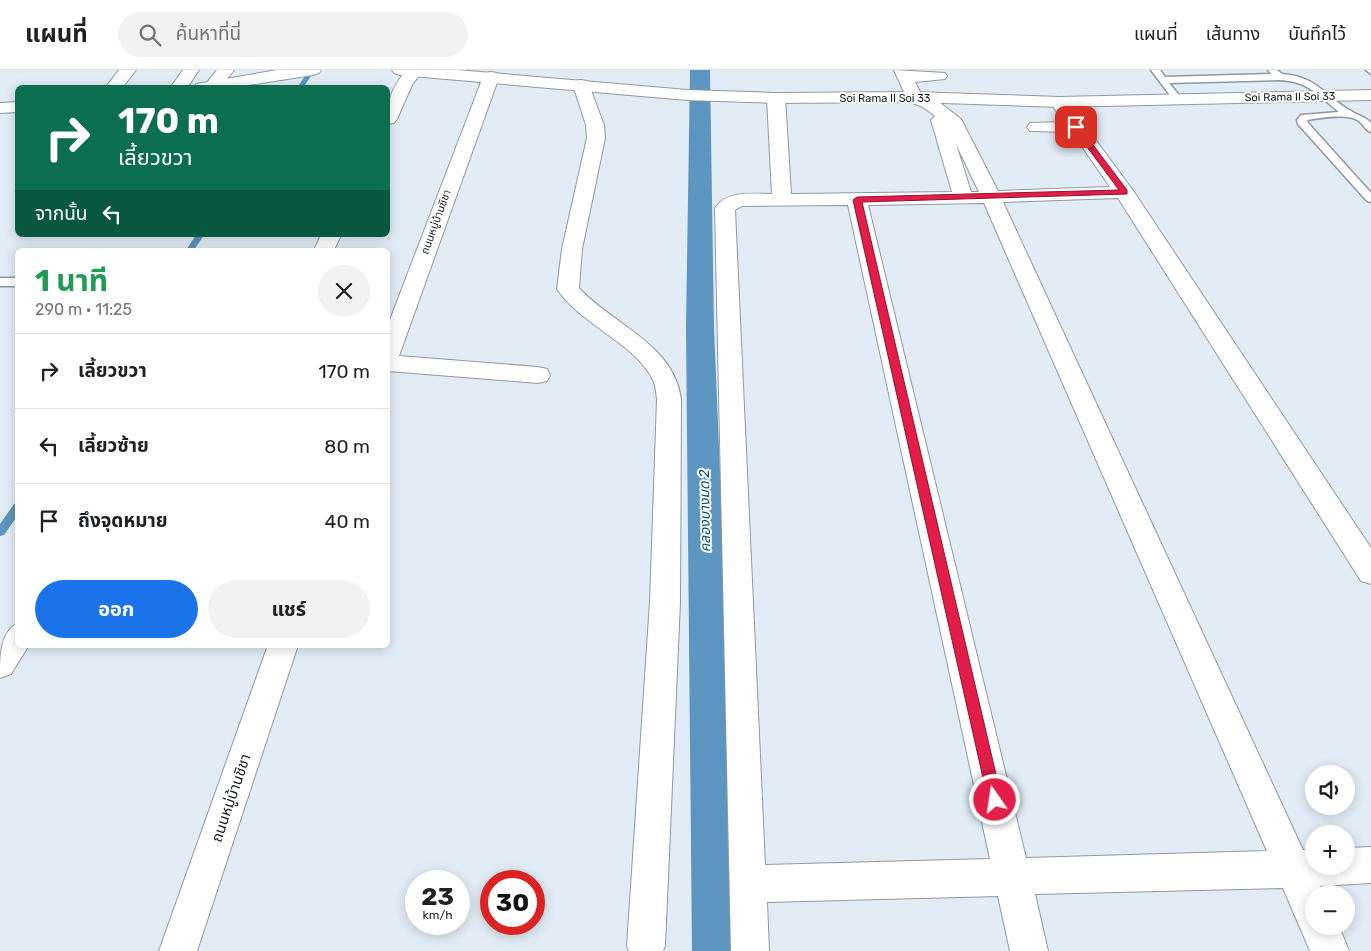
<!DOCTYPE html>
<html lang="th">
<meta charset="utf-8">
<style>
:root{--surface:#fff;--page:#f2f2f2;--text:#202124;--muted:#757577;--line:#e0e0e0;--accent:#1a73e8}
body{margin:0;font-family:Rubik,"Noto Sans Thai",sans-serif;background:var(--page);color:var(--text);height:100vh;display:flex;flex-direction:column;font-size:19px;white-space:nowrap}
*{box-sizing:border-box;margin:0}
p{font-size:16px;color:var(--muted)}
.icon{flex:none;width:28px;height:28px;fill:none;stroke:currentColor;stroke-width:2;stroke-linecap:round;stroke-linejoin:round}
.map{position:relative;flex:1;overflow:hidden}
.panel{position:absolute;left:15px;top:178px;width:375px;height:400px;display:flex;flex-direction:column;background:var(--surface);border-radius:8px;box-shadow:0 2px 12px #0003}
.panel>*{flex:none}
.banner{position:absolute;left:15px;top:15px;width:375px;height:152px;border-radius:8px;box-shadow:0 2px 12px #0003;background:#0b6e4f;color:#fff;overflow:hidden}
.controls{position:absolute;left:1305px;top:695px;display:grid;gap:10px}
.controls a{display:grid;place-items:center;width:50px;height:50px;border-radius:50%;background:var(--surface);box-shadow:0 2px 12px #0003;font-size:25px}
.speed{position:absolute;left:405px;top:800px;display:flex;gap:10px;font-size:25px;font-weight:700;text-align:center}
.speed>*{display:grid;place-content:center;width:65px;height:65px;border-radius:50%;background:var(--surface);box-shadow:0 2px 12px #0003;line-height:1}
.speed small{font-size:12px;font-weight:400}
.speed .limit{border:8px solid #d22;background:#fff;color:#111}
.pin{position:absolute;display:grid;place-items:center;width:42px;height:42px;color:#fff;margin:-21px;border-radius:10px;box-shadow:0 2px 8px #0006}
.me{position:absolute;width:55px;margin:-28px;rotate:347deg;stroke-linejoin:round;filter:drop-shadow(0 0 4px #0008)}
.turn{display:flex;align-items:center;gap:18px;height:105px;padding:0 20px;font-size:22px}
.turn .icon{width:65px;height:65px;stroke-width:2.5}
.turn b{display:block;font-size:35px;line-height:42px}
.then{display:flex;align-items:center;height:48px;padding:0 20px;background:#0003;gap:10px;font-size:19px}
.round{display:grid;place-items:center;flex:none;width:52px;height:52px;border-radius:26px;background:var(--page)}
.summary{display:flex;align-items:center;justify-content:space-between;height:85px;padding:0 20px}
h1{font-size:30px;font-weight:700;line-height:38px;color:#1e9e55}
.primary-button{display:flex;gap:10px;margin-top:auto;padding:10px 20px}
.primary-button a{flex:1;height:58px;border-radius:30px;background:var(--accent);color:#fff;font-size:20px;font-weight:700;line-height:58px;text-align:center}
.primary-button a+a{background:var(--page);color:var(--text)}
ul{padding:0;list-style:none}
li{display:flex;align-items:center;gap:15px;height:75px;padding:0 20px;border-top:1px solid var(--line)}
li div{flex:1}
li b{display:block;font-size:19px}
li em{font-style:normal}
header{display:flex;align-items:center;gap:30px;box-sizing:border-box;height:70px;padding:0 25px;background:var(--surface);border-bottom:1px solid var(--line)}
header strong{font-size:24px}
nav{display:flex;gap:28px;margin-inline-start:auto;font-size:18px}
.search{width:350px;height:45px;background:var(--page);display:flex;align-items:center;gap:12px;box-sizing:border-box;padding:0 18px;border-radius:28px;color:var(--muted);font-size:19px}
.map>svg:first-child{display:block}
</style>
<header>
<strong>แผนที่</strong>
<div class="search"><svg class="icon" aria-label="search" viewBox="0 0 24 24"><circle cx="10" cy="10" r="6"/><path d="M15 15l6 6"/></svg>ค้นหาที่นี่</div>
<nav><a>แผนที่</a><a>เส้นทาง</a><a>บันทึกไว้</a></nav>
</header>
<div class="map">
<svg width="1371" height="881" viewBox="0 0 1371 881">
<rect width="100%" height="100%" fill="#e1ecf6"/>
<g fill="none" stroke-linecap="round" stroke-linejoin="round">
<path fill="#5c95bf" fill-rule="evenodd" d="M 309,0 L 315,0 L 303,18 L 297,18 Z
M 196,165 L 204,165 L 194,180 L 186,180 Z
M 18,433 L 18,445 L 4,465 L 0,466 L 0,454 L 14,434 Z"/>
<path fill="#5c95bf" fill-rule="evenodd" d="M 690,0 L 710,0 L 714,258 L 740,881 L 692,881 L 686,258 Z"/>
<defs>
<path id="lane" d="M 1151,0 L 1160,0 L 1165,7 L 1271,4 L 1268,0 L 1277,0 L 1282,4 C 1318,7 1323,25 1351,41 C 1358,46 1365,46 1371,53 L 1371,62 C 1365,60 1364,55 1359,51 C 1347,43 1321,48 1307,50 L 1308,53 L 1371,123 L 1371,132 L 1367,131 L 1298,54 L 1297,50 L 1301,45 L 1339,42 C 1318,25 1308,11 1279,10 L 1169,13 L 1183,30 L 1178,33 L 1175,32 Z
M 1366,0 L 1371,0 L 1371,4 Z
M 0,208 L 18,208 L 18,216 L 0,216 Z"/>
<path id="street" d="M 119,0 L 136,0 L 122,18 L 105,18 Z
M 183,0 L 199,0 L 187,18 L 170,18 Z
M 217,0 L 234,0 L 220,18 L 206,18 L 205,15 Z
M 406,0 L 422,1 L 412,15 L 397,49 L 394,53 L 388,54 C 388,27 390,22 406,0 Z
M 894,0 L 945,3 L 947,6 L 945,9 L 915,12 L 921,24 L 935,29 L 961,49 L 998,121 L 1110,117 L 1072,62 L 1030,61 L 1027,57 L 1030,53 L 1064,52 L 1050,32 L 1053,28 L 1059,27 L 1065,28 L 1134,122 L 1371,478 L 1371,514 L 1361,511 L 1118,128 L 1003,132 L 1303,780 L 1314,780 L 1314,796 L 1346,796 L 1346,778 L 1371,777 L 1371,813 L 1320,816 L 1324,824 L 1314,824 L 1314,856 L 1339,856 L 1349,881 L 1310,881 L 1283,818 L 1035,824 L 1048,881 L 1010,881 L 998,826 L 767,832 L 769,881 L 731,881 L 715,138 C 728,120 752,124 772,124 L 767,28 L 770,24 L 782,24 L 785,28 L 791,124 L 952,122 L 931,50 L 935,46 L 923,37 L 908,31 ZM 956,74 L 979,122 L 971,122 ZM 984,133 L 1267,781 L 1026,788 L 868,135 ZM 848,135 L 990,789 L 765,795 L 735,140 L 742,136 Z
M 491,2 L 497,3 L 499,7 L 399,286 L 538,297 L 547,299 L 550,305 L 547,311 L 538,313 L 388,301 L 388,255 L 483,7 L 485,3 Z
M 581,10 L 587,11 L 589,15 L 604,55 L 605,68 L 582,179 L 579,218 C 613,255 674,274 681,329 L 680,532 L 665,876 L 663,881 L 629,881 L 627,876 L 650,532 L 657,329 C 656,323 656,316 653,310 C 635,273 581,255 557,219 L 562,179 L 587,68 L 586,55 L 573,15 L 575,11 Z
M 321,165 L 341,165 L 334,180 L 314,180 Z
M 18,553 L 18,575 L 29,575 L 11,604 L 0,608 C 0,586 0,562 18,553 Z
M 268,575 L 298,575 L 197,881 L 159,881 Z"/>
<path id="secondary" d="M 277,0 L 321,0 L 319,3 L 313,5 L 229,18 L 194,18 L 196,14 L 202,13 Z
M 392,0 L 457,0 L 687,20 L 776,23 L 914,22 L 1059,27 L 1371,20 L 1371,30 L 1059,37 L 914,32 L 776,33 L 687,30 L 400,5 L 394,3 Z
M 18,32 L 18,42 L 0,43 L 0,33 Z"/>
</defs>
<use href="#lane" stroke="#8f99a2" stroke-width="3"/>
<use href="#street" stroke="#8f99a2" stroke-width="2"/>
<use href="#secondary" stroke="#8f99a2" stroke-width="2"/>
<use href="#lane" fill="#fff" fill-rule="evenodd"/>
<use href="#street" fill="#fff" fill-rule="evenodd"/>
<use href="#secondary" fill="#fff" fill-rule="evenodd"/>
</g>
<path fill="#e11d48" stroke="#92132f" d="M 1073,55 L 1078,55 L 1127,120 L 1127,124 L 862,132 L 1002,730 L 1000,735 L 995,737 L 990,735 L 988,730 L 853,130 L 857,127 L 1119,120 L 1073,58 Z"/>
<g text-anchor="middle" dominant-baseline="central" stroke-width="4" stroke-linejoin="round" paint-order="stroke">
<g font-size="11" fill="#191d20" stroke="#fff">
<text transform="translate(1290 27) rotate(-1)">Soi Rama II Soi 33</text>
<text x="885" y="28">Soi Rama II Soi 33</text>
<text transform="translate(436 152) rotate(-70)">ถนนหมู่บ้านชิชา</text>
</g>
<g font-size="14" font-style="italic" fill="#014d76" stroke="#fff">
<text transform="translate(705 441) rotate(-91)">คลองบางมด 2</text>
</g>
<g font-size="15" fill="#191d20" stroke="#fff">
<text transform="translate(231 728) rotate(-71)">ถนนหมู่บ้านชิชา</text>
</g>
</g>
</svg>
<div class="controls">
<a><svg class="icon" aria-label="sound" viewBox="0 0 24 24"><path d="M4 9h4l5-4v14l-5-4H4zM17 9q2 3 0 6"/></svg></a>
<a>+</a>
<a>−</a>
</div>
<div class="speed"><div>23<small>km/h</small></div><div class="limit">30</div></div>
<div class="pin" style="left:1076px;top:57px;background:#d93025"><svg class="icon" aria-label="arrive" viewBox="0 0 24 24"><path d="M6 21V4h12l-3 4 3 4H6"/></svg></div>
<svg class="me" style="left:995px;top:730px" viewBox="-20 -20 40 40"><circle r="17" fill="#e11d48" stroke="#fff" stroke-width="3"/><path d="M0-11L8 9 0 5-8 9z" fill="#fff"/></svg>
<div class="banner">
<div class="turn"><svg class="icon" aria-label="right" viewBox="0 0 24 24"><path d="M7 20v-9h11M14 6l5 5-5 5"/></svg><div><b>170 m</b>เลี้ยวขวา</div></div>
<div class="then">จากนั้น<svg class="icon" aria-label="left" viewBox="0 0 24 24"><path d="M17 20v-9H6M10 6l-5 5 5 5"/></svg></div>
</div>
<section class="panel">
<div class="summary"><div><h1>1 นาที</h1><p>290 m · 11:25</p></div><a class="round"><svg class="icon" aria-label="close" viewBox="0 0 24 24"><path d="M6 6l12 12M18 6L6 18"/></svg></a></div>
<ul>
<li><svg class="icon" aria-label="right" viewBox="0 0 24 24"><path d="M7 20v-9h11M14 6l5 5-5 5"/></svg><div><b>เลี้ยวขวา</b></div><em>170 m</em></li>
<li><svg class="icon" aria-label="left" viewBox="0 0 24 24"><path d="M17 20v-9H6M10 6l-5 5 5 5"/></svg><div><b>เลี้ยวซ้าย</b></div><em>80 m</em></li>
<li><svg class="icon" aria-label="arrive" viewBox="0 0 24 24"><path d="M6 21V4h12l-3 4 3 4H6"/></svg><div><b>ถึงจุดหมาย</b></div><em>40 m</em></li>
</ul>
<div class="primary-button"><a>ออก</a><a>แชร์</a></div>
</section>
</div>
